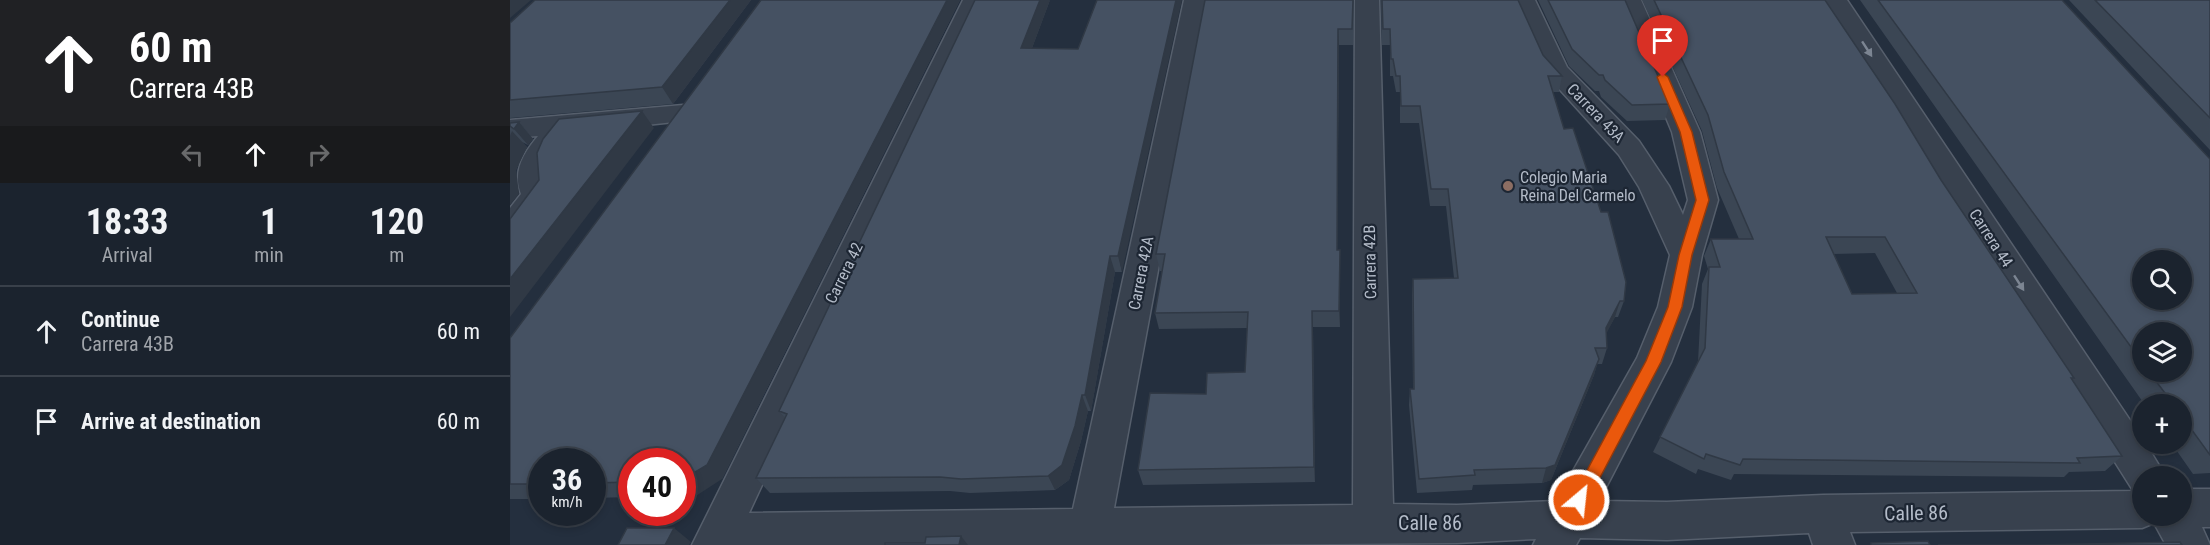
<!DOCTYPE html>
<meta charset="utf-8">
<style>
:root{--surface:#1b232e;--page:#242b36;--text:#f1f3f6;--muted:#a0a4aa;--line:#39404a}
body{margin:0;font-family:"Roboto Condensed",sans-serif;background:var(--page);color:var(--text);height:100vh;display:flex;flex-direction:column;font-size:22px;white-space:nowrap}
*{box-sizing:border-box;margin:0}
p{font-size:20px;color:var(--muted)}
.icon{flex:none;width:33px;height:33px;fill:none;stroke:currentColor;stroke-width:2;stroke-linecap:round;stroke-linejoin:round}
.map{position:relative;flex:1;overflow:hidden}
.panel{display:flex;flex-direction:column;background:var(--surface);width:510px}
.panel>*{flex:none}
.guide{background:#202124;color:#fff;overflow:hidden}
.fabs{position:absolute;left:1622px;top:250px;display:grid;gap:12px}
.fabs a{display:grid;place-items:center;width:60px;height:60px;border-radius:50%;background:var(--surface);box-shadow:0 3px 9px #0003,0 0 0 2px var(--line);font-size:30px}
.speed{position:absolute;left:18px;top:448px;display:flex;gap:12px;font-size:30px;font-weight:700;text-align:center}
.speed>*{display:grid;place-content:center;width:78px;height:78px;border-radius:50%;background:var(--surface);box-shadow:0 3px 9px #0003,0 0 0 2px var(--line);line-height:1}
.speed small{font-size:15px;font-weight:400}
.speed .limit{border:9px solid #d22;background:#fff;color:#111}
.pin{position:absolute;display:grid;place-items:center;width:51px;height:51px;color:#fff;margin:-62px -26px;border-radius:50% 50% 50% 0;rotate:-45deg;box-shadow:0 0 6px #0007}
.pin .icon{rotate:45deg}
.me{position:absolute;width:66px;margin:-33px;rotate:28deg;stroke-linejoin:round;filter:drop-shadow(0 0 4px #0008)}
.turn{display:flex;align-items:center;gap:21px;height:126px;padding:0 30px;font-size:27px}
.turn .icon{width:78px;height:78px;stroke-width:2.5}
.turn b{display:block;font-size:42px;line-height:51px}
.lanes{display:flex;align-items:center;height:57px;padding:0 30px;background:#0003;justify-content:center;gap:30px;direction:ltr}
.lanes .off{opacity:.35}
.eta{display:flex;justify-content:space-evenly;align-items:center;height:102px;text-align:center}
.eta b{font-size:36px;font-weight:700;line-height:42px}
ul{padding:0;list-style:none}
li{display:flex;align-items:center;gap:18px;height:90px;padding:0 30px;border-top:2px solid var(--line)}
li div{flex:1}
li b{display:block;font-size:22px}
li em{font-style:normal}
main{display:flex;flex:1;min-height:0}
.map>svg:first-child{display:block}
</style>
<main>
<section class="panel">
<div class="guide">
<div class="turn"><svg class="icon" aria-label="ahead" viewBox="0 0 24 24"><path d="M12 20V5M6 11l6-6 6 6"/></svg><div><b>60 m</b>Carrera 43B</div></div>
<div class="lanes"><svg class="icon off" aria-label="left" viewBox="0 0 24 24"><path d="M17 20v-9H6M10 6l-5 5 5 5"/></svg><svg class="icon" aria-label="ahead" viewBox="0 0 24 24"><path d="M12 20V5M6 11l6-6 6 6"/></svg><svg class="icon off" aria-label="right" viewBox="0 0 24 24"><path d="M7 20v-9h11M14 6l5 5-5 5"/></svg></div>
</div>
<div class="eta">
<div><b>18:33</b><p>Arrival</p></div>
<div><b>1</b><p>min</p></div>
<div><b>120</b><p>m</p></div>
</div>
<ul>
<li><svg class="icon" aria-label="ahead" viewBox="0 0 24 24"><path d="M12 20V5M6 11l6-6 6 6"/></svg><div><b>Continue</b><p>Carrera 43B</p></div><em>60 m</em></li>
<li><svg class="icon" aria-label="arrive" viewBox="0 0 24 24"><path d="M6 21V4h12l-3 4 3 4H6"/></svg><div><b>Arrive at destination</b></div><em>60 m</em></li>
</ul>
</section>
<div class="map">
<svg width="1700" height="545" viewBox="0 0 1700 545">
<rect width="100%" height="100%" fill="#242f3e"/>
<g fill="none" stroke-linecap="round" stroke-linejoin="round">
<defs>
<path id="minor" d="M 453,0 L 477,0 L 239,513 L 563,509 L 674,0 L 698,0 L 604,508 L 843,505 L 845,0 L 869,0 L 883,504 L 947,505 L 1046,501 L 1127,358 L 1148,307 L 1160,255 L 1129,187 L 1109,155 L 1032,70 L 1001,0 L 1025,0 L 1057,67 L 1129,141 L 1159,186 L 1173,215 L 1178,200 L 1162,132 L 1107,0 L 1131,0 L 1190,132 L 1208,200 L 1192,255 L 1182,307 L 1161,362 L 1089,501 L 1157,502 L 1313,495 L 1625,491 L 1622,489 L 1313,0 L 1337,0 L 1632,438 L 1632,444 L 1636,444 L 1656,477 L 1632,477 L 1632,516 L 1671,516 L 1671,489 L 1700,489 L 1700,527 L 1692,527 L 1700,545 L 1656,545 L 1644,523 L 1632,528 L 1340,532 L 1345,545 L 1303,545 L 1299,533 L 1157,540 L 1070,538 L 1066,545 L 1023,545 L 1026,539 L 947,543 L 694,545 L 182,545 Z
M 173,105 L 183,108 L 187,114 L 183,120 L 61,133 C 45,153 31,169 42,195 L 11,238 L 0,241 L 0,208 L 11,194 C 2,171 14,153 28,136 L 0,138 L 0,120 Z"/>
</defs>
<use href="#minor" stroke="#565f6c" stroke-width="3"/>
<use href="#minor" fill="#38414e" fill-rule="evenodd"/>
</g>
<path fill="#3b4654" fill-rule="evenodd" d="M 241,0 L 163,104 L 0,118 L 0,23 Z
M 251,0 L 450,0 L 212,479 L 122,462 L 122,497 L 82,498 L 82,462 L 32,462 L 32,499 L 0,499 L 0,338 Z
M 540,0 L 522,48 L 568,49 L 612,272 L 605,272 L 581,411 L 578,411 L 571,441 L 559,480 L 545,490 L 460,493 L 440,491 L 260,493 L 246,478 L 275,418 L 269,411 Z
M 843,0 L 843,45 L 829,45 L 827,250 L 830,250 L 830,327 L 803,327 L 805,482 L 633,485 L 628,470 L 696,394 L 735,372 L 738,328 L 649,329 L 645,313 L 652,271 L 650,271 L 646,254 Z
M 871,0 L 1008,0 L 1033,55 L 1052,76 L 1049,92 L 1043,92 L 1054,129 L 1114,301 L 1108,317 L 1105,317 L 1096,333 L 1097,348 L 1092,364 L 1087,364 L 1084,375 L 1041,480 L 1032,483 L 963,485 L 962,490 L 907,493 L 899,405 L 900,389 L 903,389 L 902,295 L 903,279 L 944,278 L 936,206 L 920,206 L 909,123 L 890,123 L 890,92 L 886,92 L 883,76 L 880,76 L 880,45 L 872,45 Z
M 1028,0 L 1115,0 L 1160,104 L 1155,120 L 1117,121 L 1091,97 L 1089,91 L 1085,91 L 1059,66 Z
M 1132,0 L 1315,0 L 1431,180 L 1564,378 L 1562,380 L 1612,456 L 1595,471 L 1559,472 L 1554,477 L 1224,474 L 1221,480 L 1188,469 L 1186,474 L 1143,452 L 1188,362 L 1192,284 L 1198,269 L 1194,256 L 1201,239 L 1229,239 L 1207,188 L 1192,131 ZM 1365,253 L 1387,293 L 1342,294 L 1323,254 Z
M 1350,0 L 1552,0 L 1700,159 L 1700,473 L 1683,474 L 1662,444 L 1671,444 L 1671,405 L 1635,405 ZM 1632,333 L 1671,372 L 1632,372 Z
M 1559,0 L 1700,0 L 1700,150 Z
M 9,122 L 23,139 L 18,145 L 12,142 L 17,147 L 6,170 L 9,194 L 0,130 L 0,123 Z"/>
<path fill="#303945" d="M 0,0 L 21,0 L 0,18 Z
M 220,0 L 241,0 L 163,104 L 152,87 Z
M 437,0 L 450,0 L 212,479 L 172,505 L 172,480 Z
M 530,0 L 540,0 L 516,64 L 511,48 Z
M 666,0 L 672,0 L 612,272 L 608,256 Z
M 828,29 L 829,45 L 827,266 L 827,250 Z
M 132,111 L 144,128 L 0,317 L 0,279 Z
M 9,122 L 23,139 L 18,145 L 4,129 Z
M 2,131 L 17,147 L 6,170 L 9,194 L 0,205 L 0,136 Z
M 830,250 L 830,327 L 829,311 Z
M 600,256 L 605,272 L 581,411 L 575,395 Z
M 1110,301 L 1105,317 L 1091,344 L 1096,328 Z
M 802,311 L 803,327 L 805,482 L 804,467 Z
M 1089,359 L 1084,375 L 1041,480 L 1032,483 L 1036,468 Z
M 572,395 L 578,411 L 571,441 L 559,480 L 545,490 L 538,476 Z
M 135,513 L 161,513 L 146,522 Z
M 164,528 L 181,542 L 179,545 L 155,545 Z
M 451,536 L 458,545 L 449,545 Z"/>
<path fill="#455162" stroke="#303945" stroke-width="1.5" fill-rule="evenodd" d="M 25,0 L 220,0 L 152,87 L 0,100 L 0,23 Z
M 251,0 L 437,0 L 197,465 L 172,480 L 172,462 L 122,462 L 122,482 L 82,483 L 82,462 L 32,462 L 32,484 L 0,484 L 0,338 Z
M 465,0 L 530,0 L 511,48 L 568,49 L 587,0 L 666,0 L 608,256 L 600,256 L 575,395 L 572,395 L 565,426 L 552,465 L 538,476 L 451,479 L 430,477 L 246,478 L 277,414 L 269,411 Z
M 695,0 L 843,0 L 842,29 L 828,29 L 827,250 L 830,250 L 829,311 L 802,311 L 804,467 L 628,470 L 640,393 L 696,394 L 697,373 L 735,372 L 738,312 L 645,313 L 655,254 L 646,254 Z
M 872,0 L 1008,0 L 1033,55 L 1052,76 L 1038,76 L 1054,129 L 1063,128 L 1091,212 L 1098,212 L 1116,282 L 1114,301 L 1110,301 L 1096,328 L 1097,348 L 1085,348 L 1089,359 L 1045,465 L 1036,468 L 964,470 L 965,475 L 909,479 L 900,389 L 904,389 L 903,279 L 948,278 L 938,189 L 921,189 L 910,106 L 891,106 L 890,76 L 886,76 L 883,59 L 881,59 L 880,29 L 873,29 Z
M 1038,0 L 1115,0 L 1160,104 L 1122,105 L 1095,80 L 1093,75 L 1089,75 L 1062,49 Z
M 1144,0 L 1315,0 L 1385,104 L 1431,180 L 1564,378 L 1561,378 L 1612,456 L 1567,458 L 1570,463 L 1233,459 L 1230,465 L 1196,454 L 1194,459 L 1150,437 L 1195,348 L 1199,267 L 1210,267 L 1201,239 L 1243,239 L 1214,172 L 1198,115 ZM 1316,237 L 1375,237 L 1407,293 L 1342,294 Z
M 1368,0 L 1552,0 L 1700,159 L 1700,455 L 1671,415 L 1671,405 L 1664,405 L 1639,372 L 1671,372 L 1671,333 L 1632,333 L 1632,362 ZM 1632,261 L 1671,261 L 1671,300 L 1632,300 Z
M 1585,0 L 1700,0 L 1700,118 Z
M 132,111 L 0,279 L 0,219 L 29,180 L 27,153 L 33,139 L 49,119 Z
M 9,122 L 4,129 L 0,126 L 0,123 Z
M 117,528 L 164,528 L 155,545 L 108,545 Z
M 451,536 L 449,545 L 375,545 L 375,543 L 415,543 L 416,537 Z
M 1418,541 L 1420,545 L 1361,545 L 1361,543 Z
M 1670,542 L 1672,545 L 1428,545 L 1526,545 Z"/>
<defs><path id="oneway-solid" d="M-6-.8H1V-3.2L6.5 0L1 3.2V.8H-6Z" transform="scale(1.5)"/></defs>
<g fill="#7c8592">
<use href="#oneway-solid" transform="translate(1357 49) rotate(57)"/>
<use href="#oneway-solid" transform="translate(1509 283) rotate(57)"/>
</g>
<path fill="#ea580c" stroke="#983908" stroke-width="1.5" d="M 1153,73 L 1158,77 L 1182,132 L 1199,200 L 1182,255 L 1172,307 L 1151,362 L 1075,506 L 1069,508 L 1063,506 L 1061,500 L 1136,361 L 1158,307 L 1169,255 L 1186,200 L 1170,132 L 1147,77 Z"/>
<circle fill="#8d6e63" stroke="#1d2633" stroke-width="2" cx="998" cy="186" r="6"/>
<g text-anchor="middle" dominant-baseline="central" stroke-width="4.5" stroke-linejoin="round" paint-order="stroke">
<g font-size="16" fill="#b4bcc9" stroke="#1d2633">
<text transform="translate(1086 113) rotate(46)">Carrera 43A</text>
<text transform="translate(1481 238) rotate(57)">Carrera 44</text>
<text transform="translate(860 262) rotate(-91)">Carrera 42B</text>
<text transform="translate(334 273) rotate(-64)">Carrera 42</text>
<text transform="translate(631 273) rotate(-79)">Carrera 42A</text>
</g>
<g font-size="16" fill="#b4bcc9" stroke="#1d2633" text-anchor="start">
<text x="1010" y="177">Colegio Maria<tspan x="1010" dy="18">Reina Del Carmelo</tspan></text>
</g>
<g font-size="20" fill="#b4bcc9" stroke="#1d2633">
<text transform="translate(1406 513) rotate(-1)">Calle 86</text>
<text x="920" y="523">Calle 86</text>
</g>
</g>
</svg>
<div class="fabs">
<a><svg class="icon" aria-label="search" viewBox="0 0 24 24"><circle cx="10" cy="10" r="6"/><path d="M15 15l6 6"/></svg></a>
<a><svg class="icon" aria-label="layers" viewBox="0 0 24 24"><path d="M12 4l9 5-9 5-9-5zM3 14l9 5 9-5"/></svg></a>
<a>+</a>
<a>−</a>
</div>
<div class="speed"><div>36<small>km/h</small></div><div class="limit">40</div></div>
<div class="pin" style="left:1153px;top:77px;background:#d93025"><svg class="icon" aria-label="arrive" viewBox="0 0 24 24"><path d="M6 21V4h12l-3 4 3 4H6"/></svg></div>
<svg class="me" style="left:1069px;top:500px" viewBox="-20 -20 40 40"><circle r="17" fill="#ea580c" stroke="#fff" stroke-width="3"/><path d="M0-11L8 9 0 5-8 9z" fill="#fff"/></svg>
</div>
</main>
